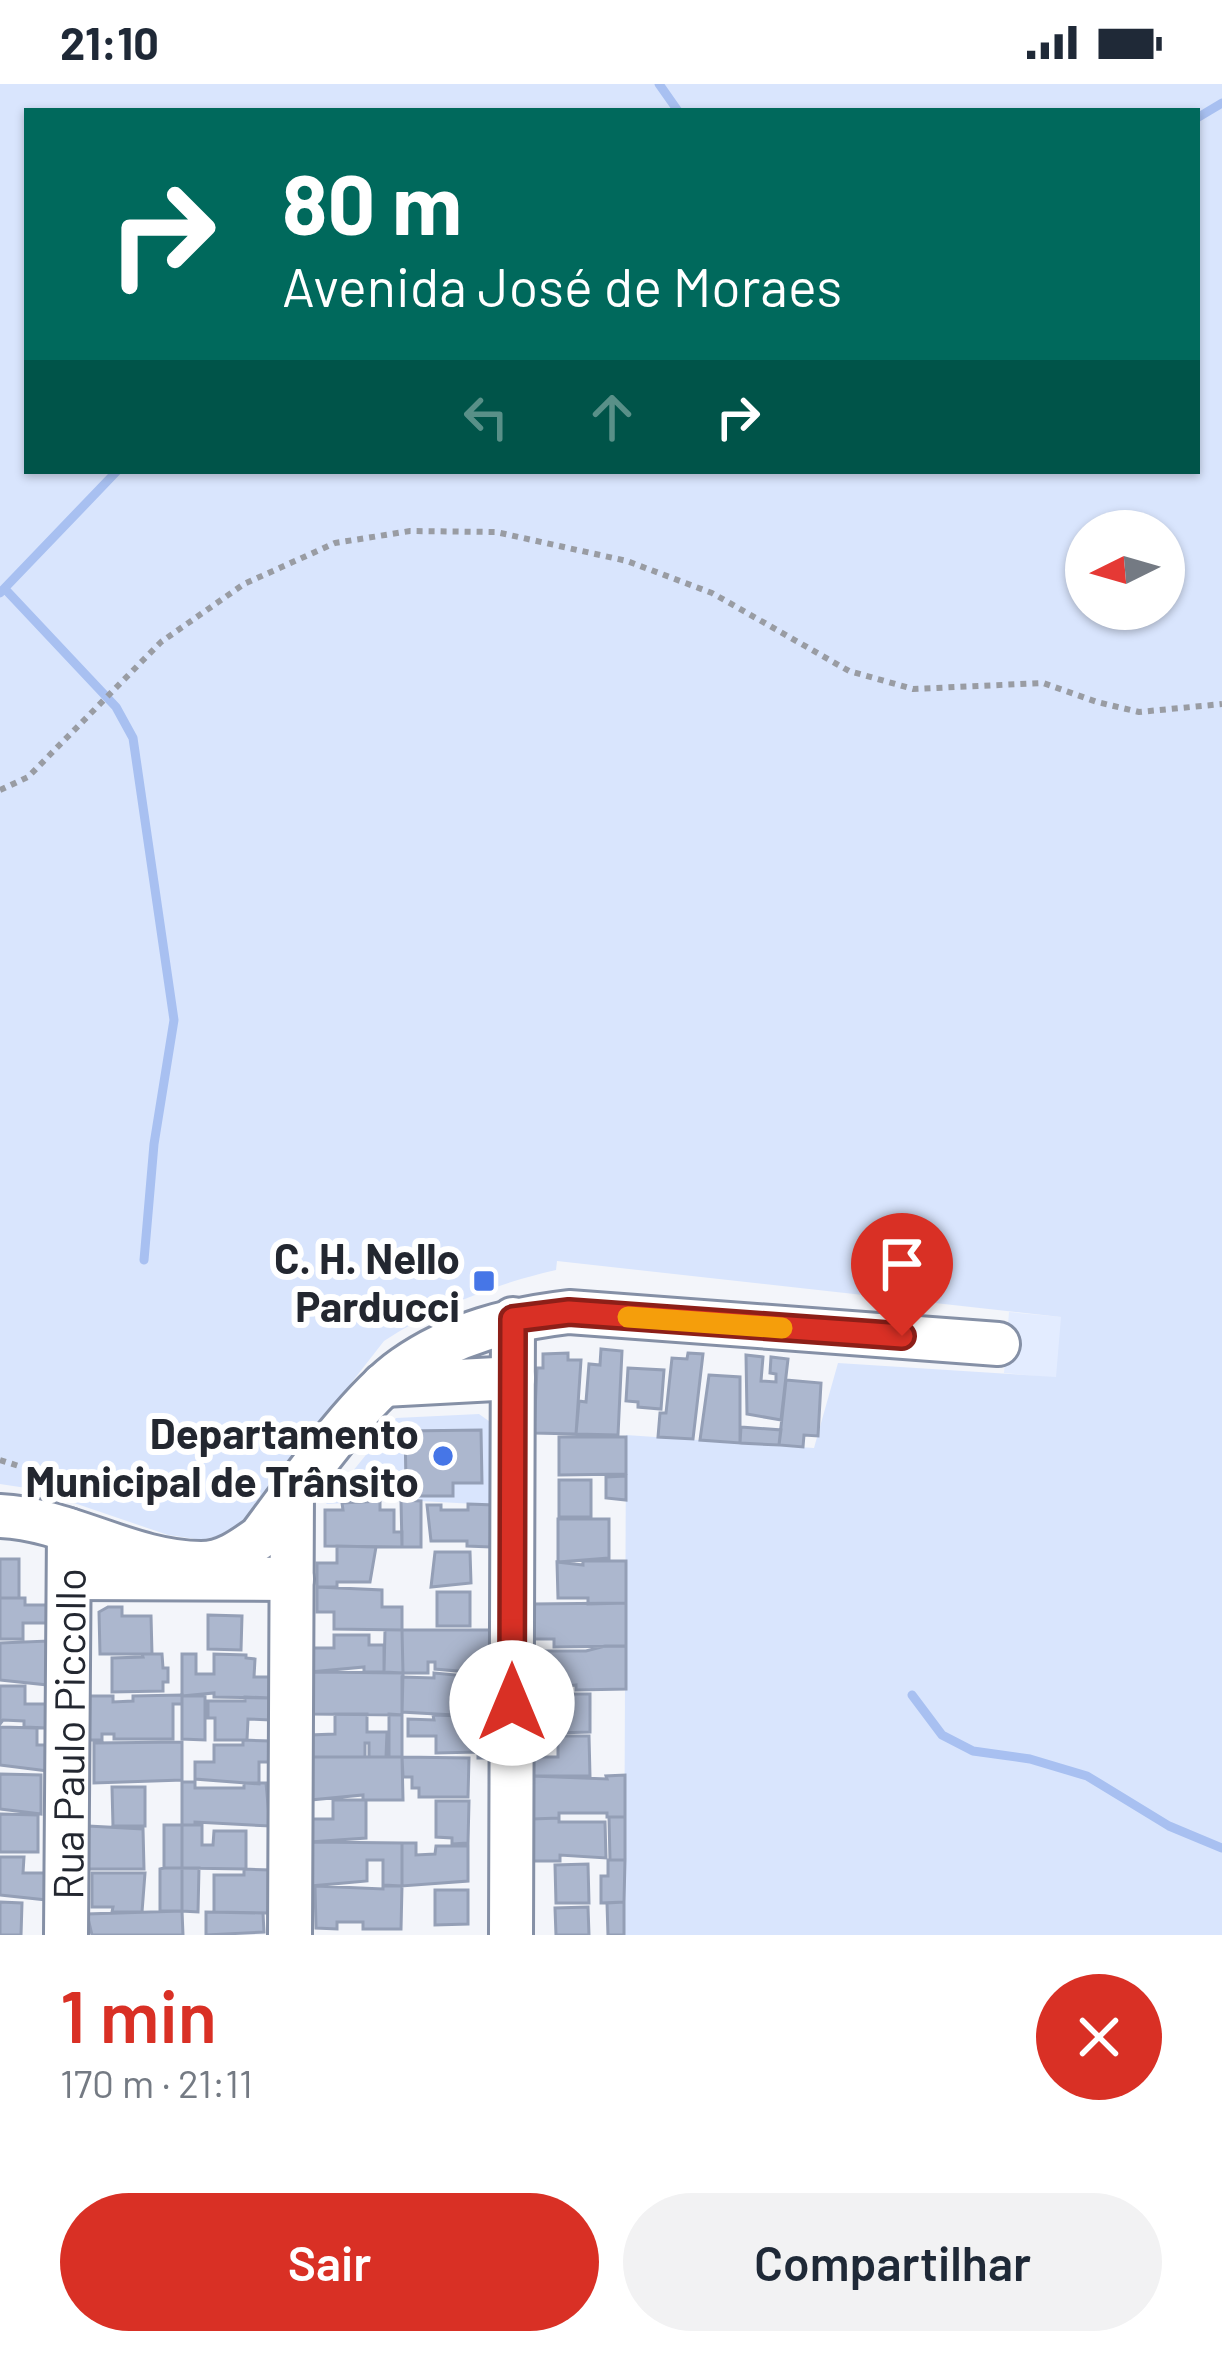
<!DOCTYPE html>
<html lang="pt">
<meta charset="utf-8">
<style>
:root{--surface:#fff;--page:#f2f2f3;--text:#1f2937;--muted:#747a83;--accent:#d93025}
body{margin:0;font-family:Barlow,sans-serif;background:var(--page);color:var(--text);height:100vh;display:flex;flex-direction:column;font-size:45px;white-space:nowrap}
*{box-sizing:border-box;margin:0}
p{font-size:39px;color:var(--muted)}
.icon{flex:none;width:66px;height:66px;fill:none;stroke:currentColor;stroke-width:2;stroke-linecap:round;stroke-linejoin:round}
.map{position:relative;height:1851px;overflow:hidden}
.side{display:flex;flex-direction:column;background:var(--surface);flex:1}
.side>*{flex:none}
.guide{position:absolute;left:24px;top:24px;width:1176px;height:366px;border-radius:0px;box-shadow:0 3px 9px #0004;background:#00695c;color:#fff;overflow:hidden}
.needle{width:78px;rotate:265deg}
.tools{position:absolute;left:1065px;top:426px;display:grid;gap:24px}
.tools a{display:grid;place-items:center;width:120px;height:120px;border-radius:50%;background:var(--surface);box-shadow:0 3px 9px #0004;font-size:60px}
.pin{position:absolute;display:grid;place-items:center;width:102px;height:102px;color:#fff;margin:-123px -51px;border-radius:50% 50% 50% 0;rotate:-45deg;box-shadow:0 0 12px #0007}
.pin .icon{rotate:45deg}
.me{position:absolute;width:132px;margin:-66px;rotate:0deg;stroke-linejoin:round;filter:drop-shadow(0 0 9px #0008)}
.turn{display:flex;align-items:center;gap:42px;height:252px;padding:0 60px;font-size:54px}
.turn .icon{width:156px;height:156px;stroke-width:2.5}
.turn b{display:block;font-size:84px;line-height:102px}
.lanes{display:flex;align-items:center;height:114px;padding:0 60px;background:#0003;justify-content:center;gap:60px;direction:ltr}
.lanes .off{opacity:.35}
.round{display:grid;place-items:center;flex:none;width:126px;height:126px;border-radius:63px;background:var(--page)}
.overview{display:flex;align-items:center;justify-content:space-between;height:204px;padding:0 60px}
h1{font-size:72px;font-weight:600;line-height:90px;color:var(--accent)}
.primary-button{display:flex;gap:24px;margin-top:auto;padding:24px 60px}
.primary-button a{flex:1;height:138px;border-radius:72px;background:var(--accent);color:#fff;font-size:48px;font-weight:600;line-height:138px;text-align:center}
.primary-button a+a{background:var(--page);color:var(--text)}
.status{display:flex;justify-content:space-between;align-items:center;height:84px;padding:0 60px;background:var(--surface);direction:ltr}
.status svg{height:33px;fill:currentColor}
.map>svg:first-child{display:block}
</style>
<div class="status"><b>21:10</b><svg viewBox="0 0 49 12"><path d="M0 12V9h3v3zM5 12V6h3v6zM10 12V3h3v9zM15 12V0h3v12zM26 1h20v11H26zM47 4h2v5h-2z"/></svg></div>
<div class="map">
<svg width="1222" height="1851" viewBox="0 0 1222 1851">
<rect width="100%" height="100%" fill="#f3f5fa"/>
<path fill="#e3ecff" d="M 1009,1228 L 1062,1233 L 1057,1294 L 1004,1289 Z"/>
<path fill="#d9e5fd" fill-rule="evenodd" d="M 0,0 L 1222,0 L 1222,1851 L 624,1851 L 626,1351 L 814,1364 L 838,1279 L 1056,1293 L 1061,1233 L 557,1177 L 556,1186 C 498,1199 434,1224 384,1257 L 244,1436 L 225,1450 L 202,1456 L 168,1451 L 33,1405 L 0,1400 ZM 27,27 L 1197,27 L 1197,387 L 27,387 ZM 1086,447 L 1164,447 L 1164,525 L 1086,525 Z
M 479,1330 L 493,1340 L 494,1421 L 402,1416 L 326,1420 L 396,1334 Z"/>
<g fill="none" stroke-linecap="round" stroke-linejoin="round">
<path stroke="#a8c0f1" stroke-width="9" d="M 659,0 L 678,27
M 1197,34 L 1222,19
M 5,505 L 116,623 L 133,654 L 174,936 L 154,1060 L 144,1176
M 0,509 L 117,387
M 912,1611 L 942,1651 L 973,1667 L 1030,1675 L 1087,1692 L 1169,1742 L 1222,1764"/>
</g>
<path fill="#acb7ce" stroke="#949fb6" stroke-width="3" d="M 601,1265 L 622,1267 L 618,1351 L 576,1350 L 579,1317 L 586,1318 L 589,1280 L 600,1281 Z
M 568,1269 L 568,1276 L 581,1276 L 576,1350 L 534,1349 L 537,1284 L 543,1284 L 543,1270 Z
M 688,1269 L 703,1270 L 693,1355 L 658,1353 L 660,1329 L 666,1329 L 672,1274 L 687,1275 Z
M 746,1271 L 763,1273 L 761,1297 L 776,1298 L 776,1290 L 770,1289 L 771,1273 L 788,1275 L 781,1336 L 747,1330 Z
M 628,1284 L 664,1286 L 661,1325 L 638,1323 L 638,1318 L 626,1317 Z
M 709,1291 L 740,1293 L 740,1359 L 700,1356 Z
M 786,1296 L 821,1299 L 818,1352 L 804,1351 L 803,1363 L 779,1361 Z
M 741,1343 L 781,1346 L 779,1361 L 740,1359 Z
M 481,1346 L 482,1399 L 453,1399 L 453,1412 L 418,1412 L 418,1398 L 406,1398 L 405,1347 Z
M 559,1353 L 626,1353 L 626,1390 L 559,1391 Z
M 626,1392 L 626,1416 L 606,1414 L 606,1393 Z
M 559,1396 L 591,1396 L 591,1433 L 559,1433 Z
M 401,1416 L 421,1417 L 421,1463 L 402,1463 Z
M 380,1417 L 380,1426 L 394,1426 L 394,1448 L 402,1448 L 402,1463 L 325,1462 L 325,1426 L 343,1426 L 342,1419 Z
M 468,1420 L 494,1421 L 490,1463 L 467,1462 L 467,1457 L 431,1457 L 427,1421 L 441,1421 L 441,1426 L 468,1426 Z
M 558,1435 L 609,1435 L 609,1474 L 558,1478 Z
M 337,1462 L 376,1463 L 370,1498 L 337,1498 L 337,1503 L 317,1503 L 317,1479 L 337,1479 Z
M 435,1468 L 470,1468 L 471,1499 L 431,1503 Z
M 0,1475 L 19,1475 L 19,1514 L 0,1514 Z
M 583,1477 L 626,1477 L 626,1519 L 588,1520 L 588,1514 L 558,1514 L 557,1478 L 583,1481 Z
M 317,1503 L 382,1506 L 382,1523 L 402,1523 L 402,1546 L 334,1545 L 334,1528 L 317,1528 Z
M 437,1508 L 470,1508 L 470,1542 L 437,1542 Z
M 0,1514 L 25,1514 L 25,1521 L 49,1521 L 48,1539 L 23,1539 L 23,1555 L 0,1555 Z
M 626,1519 L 626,1562 L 554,1563 L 554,1555 L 533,1555 L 533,1520 Z
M 108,1523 L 122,1523 L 122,1532 L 151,1532 L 152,1570 L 100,1570 L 99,1528 Z
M 208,1531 L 242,1532 L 241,1566 L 208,1565 Z
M 385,1546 L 402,1546 L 403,1589 L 384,1588 Z
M 402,1546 L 493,1546 L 493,1590 L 435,1585 L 435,1578 L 428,1578 L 428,1589 L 403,1589 Z
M 334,1551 L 369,1551 L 369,1561 L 384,1561 L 384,1588 L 364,1588 L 364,1583 L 310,1588 L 311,1564 L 334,1564 Z
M 48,1557 L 48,1601 L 0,1596 L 0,1559 Z
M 605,1562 L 626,1562 L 626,1605 L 576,1606 L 576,1601 L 533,1606 L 533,1567 L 586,1567 Z
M 142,1570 L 162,1570 L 163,1584 L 168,1584 L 168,1598 L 163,1598 L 163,1607 L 112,1608 L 112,1574 L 143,1573 Z
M 182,1570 L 196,1570 L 196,1590 L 214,1590 L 214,1570 L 246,1571 L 246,1574 L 255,1575 L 254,1593 L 270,1593 L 270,1614 L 214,1613 L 214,1609 L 182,1612 Z
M 313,1588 L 403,1589 L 402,1631 L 311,1630 Z
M 434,1589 L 488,1594 L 488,1633 L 402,1628 L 402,1593 L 434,1594 Z
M 0,1602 L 25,1602 L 25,1620 L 48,1620 L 48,1644 L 24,1643 L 24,1637 L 3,1636 L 0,1640 Z
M 557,1610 L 590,1610 L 590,1648 L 557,1649 Z
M 182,1611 L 182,1620 L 173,1620 L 173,1655 L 114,1655 L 114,1650 L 102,1650 L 102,1656 L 88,1656 L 89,1612 L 113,1612 L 113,1618 L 133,1617 L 133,1612 Z
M 182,1612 L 205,1612 L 205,1656 L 182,1655 Z
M 245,1613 L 270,1614 L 270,1636 L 248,1635 L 247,1656 L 215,1656 L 215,1634 L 208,1634 L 208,1617 L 245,1617 Z
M 335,1630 L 367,1630 L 367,1648 L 387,1648 L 386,1673 L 369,1673 L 369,1659 L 365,1659 L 365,1673 L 310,1673 L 310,1651 L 335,1650 Z
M 389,1630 L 402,1631 L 402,1673 L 389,1673 Z
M 433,1631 L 492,1633 L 493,1674 L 478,1674 L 478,1668 L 436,1669 L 436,1652 L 408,1652 L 408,1635 L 434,1636 Z
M 0,1643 L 37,1644 L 37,1661 L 48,1661 L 48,1687 L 0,1681 Z
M 558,1652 L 589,1652 L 590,1692 L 532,1692 L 533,1673 L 558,1673 Z
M 243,1656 L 270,1657 L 270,1678 L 259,1678 L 259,1700 L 195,1695 L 195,1678 L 214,1678 L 214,1661 L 243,1661 Z
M 182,1658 L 182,1696 L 94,1699 L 94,1659 Z
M 310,1673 L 402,1673 L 403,1716 L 363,1716 L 363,1711 L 310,1716 Z
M 402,1673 L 469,1674 L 468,1713 L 419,1713 L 419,1704 L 412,1704 L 412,1693 L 403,1693 Z
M 0,1690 L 41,1691 L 41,1730 L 0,1725 Z
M 625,1691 L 625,1733 L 607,1733 L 607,1729 L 559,1729 L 559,1734 L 532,1735 L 532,1692 L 607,1695 L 606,1692 Z
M 182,1698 L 195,1698 L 195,1704 L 244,1704 L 244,1699 L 266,1699 L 270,1742 L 195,1738 L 195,1741 L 182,1741 Z
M 112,1703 L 145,1703 L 145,1742 L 113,1742 Z
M 333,1716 L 366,1716 L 366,1754 L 310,1758 L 310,1735 L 333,1735 Z
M 436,1717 L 469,1717 L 468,1759 L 452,1760 L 452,1754 L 436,1753 Z
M 0,1730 L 38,1731 L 38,1768 L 0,1768 Z
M 609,1733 L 625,1733 L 625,1776 L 610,1776 Z
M 559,1734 L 559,1738 L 605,1738 L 606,1774 L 560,1771 L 560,1777 L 532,1777 L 532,1735 Z
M 164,1741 L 182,1741 L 182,1784 L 164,1784 Z
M 182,1741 L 202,1741 L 202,1761 L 213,1761 L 214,1747 L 246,1747 L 246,1785 L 182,1784 Z
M 88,1742 L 143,1745 L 144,1785 L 88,1785 Z
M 310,1758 L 402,1759 L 402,1802 L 383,1801 L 383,1776 L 367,1776 L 367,1797 L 310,1802 Z
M 402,1759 L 416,1759 L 416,1771 L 435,1770 L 436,1762 L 468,1762 L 468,1797 L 402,1802 Z
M 0,1773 L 24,1773 L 23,1789 L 47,1789 L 47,1816 L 0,1811 Z
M 608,1776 L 625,1776 L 624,1818 L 601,1819 L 601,1792 L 608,1792 Z
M 588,1780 L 589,1819 L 556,1819 L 555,1781 Z
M 164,1784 L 182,1784 L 182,1827 L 160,1827 L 160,1785 Z
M 182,1784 L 199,1784 L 198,1828 L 182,1827 Z
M 244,1785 L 270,1786 L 270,1829 L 214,1828 L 214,1791 L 244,1791 Z
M 92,1789 L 145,1789 L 142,1828 L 112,1828 L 113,1823 L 92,1823 Z
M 315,1802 L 383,1805 L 383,1802 L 402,1802 L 401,1845 L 363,1845 L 363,1838 L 337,1838 L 337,1845 L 316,1844 Z
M 435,1806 L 468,1806 L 468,1840 L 435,1841 Z
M 0,1818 L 22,1819 L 21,1851 L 0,1851 Z
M 624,1818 L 624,1851 L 608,1851 L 607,1819 Z
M 588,1823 L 589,1851 L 556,1851 L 555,1824 Z
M 182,1827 L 183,1851 L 92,1851 L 87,1830 Z
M 206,1828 L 263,1829 L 264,1848 L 206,1851 Z"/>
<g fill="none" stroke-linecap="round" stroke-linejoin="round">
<defs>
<g id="minor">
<path d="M 383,1301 L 513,1294"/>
<path d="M 0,1432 C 69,1435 132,1479 201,1479 C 224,1479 242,1466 260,1453 C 296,1405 358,1316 404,1284 C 454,1249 510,1235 569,1228 L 998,1260"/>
<path d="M 69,1494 L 292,1495"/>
<path id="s1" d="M 66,1851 L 69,1446"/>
<path d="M 290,1851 L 292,1410"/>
<path d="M 511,1851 L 513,1235"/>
</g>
</defs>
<use href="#minor" stroke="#8590a6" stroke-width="48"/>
<path stroke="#999ca3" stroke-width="6" stroke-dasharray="6 6" stroke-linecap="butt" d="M 0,706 L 28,693 L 161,558 L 244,500 L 335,459 L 410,447 L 496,448 L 627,477 L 712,509 L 849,587 L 913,605 L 1043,599 L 1097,618 L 1139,628 L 1222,620
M 0,1376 L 56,1394 L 59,1408"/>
<use href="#minor" stroke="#fff" stroke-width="42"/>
</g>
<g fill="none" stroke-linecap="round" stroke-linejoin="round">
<defs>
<path id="route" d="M 512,1619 L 513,1235 L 569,1228 L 902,1252"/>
</defs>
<use href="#route" stroke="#8d1f18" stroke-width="30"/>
<use href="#route" stroke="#d93025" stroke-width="21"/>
<path stroke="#f59e0b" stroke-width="21" d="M 628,1233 L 782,1244"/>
</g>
<g fill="#4676e7" stroke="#fff" stroke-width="4.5">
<rect x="472" y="1185" width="24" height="24" rx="6"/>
<circle cx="443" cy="1372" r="12"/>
</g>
<g text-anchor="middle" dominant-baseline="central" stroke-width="12" stroke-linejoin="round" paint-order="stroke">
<g font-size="42" font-weight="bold" fill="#232730" stroke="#fff" text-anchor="end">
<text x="460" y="1173">C. H. Nello<tspan x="460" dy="48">Parducci</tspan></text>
<text x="419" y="1348">Departamento<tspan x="419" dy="48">Municipal de Trânsito</tspan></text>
</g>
<g font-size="42" fill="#232730" stroke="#fff">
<text stroke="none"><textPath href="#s1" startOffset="201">Rua Paulo Piccollo</textPath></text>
</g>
</g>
</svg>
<div class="tools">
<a><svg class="needle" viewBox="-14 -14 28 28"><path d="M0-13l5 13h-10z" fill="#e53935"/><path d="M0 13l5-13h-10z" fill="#747a83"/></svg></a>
</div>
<div class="pin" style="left:902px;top:1252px;background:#d93025"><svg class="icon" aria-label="arrive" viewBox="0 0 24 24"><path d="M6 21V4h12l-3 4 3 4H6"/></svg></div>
<svg class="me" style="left:512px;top:1619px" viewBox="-20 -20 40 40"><circle r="19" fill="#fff"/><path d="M0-13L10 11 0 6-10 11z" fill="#d93025"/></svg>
<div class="guide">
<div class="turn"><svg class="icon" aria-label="right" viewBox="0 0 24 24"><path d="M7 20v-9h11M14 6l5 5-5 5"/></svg><div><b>80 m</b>Avenida José de Moraes</div></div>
<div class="lanes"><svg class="icon off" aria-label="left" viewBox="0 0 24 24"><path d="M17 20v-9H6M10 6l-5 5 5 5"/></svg><svg class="icon off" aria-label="ahead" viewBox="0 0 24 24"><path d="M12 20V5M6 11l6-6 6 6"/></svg><svg class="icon" aria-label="right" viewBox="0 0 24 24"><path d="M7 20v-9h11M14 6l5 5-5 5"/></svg></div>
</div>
</div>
<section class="side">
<div class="overview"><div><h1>1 min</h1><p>170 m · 21:11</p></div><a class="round" style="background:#d93025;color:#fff"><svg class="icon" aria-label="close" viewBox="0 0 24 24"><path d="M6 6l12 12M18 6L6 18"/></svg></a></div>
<div class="primary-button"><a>Sair</a><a>Compartilhar</a></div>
</section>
